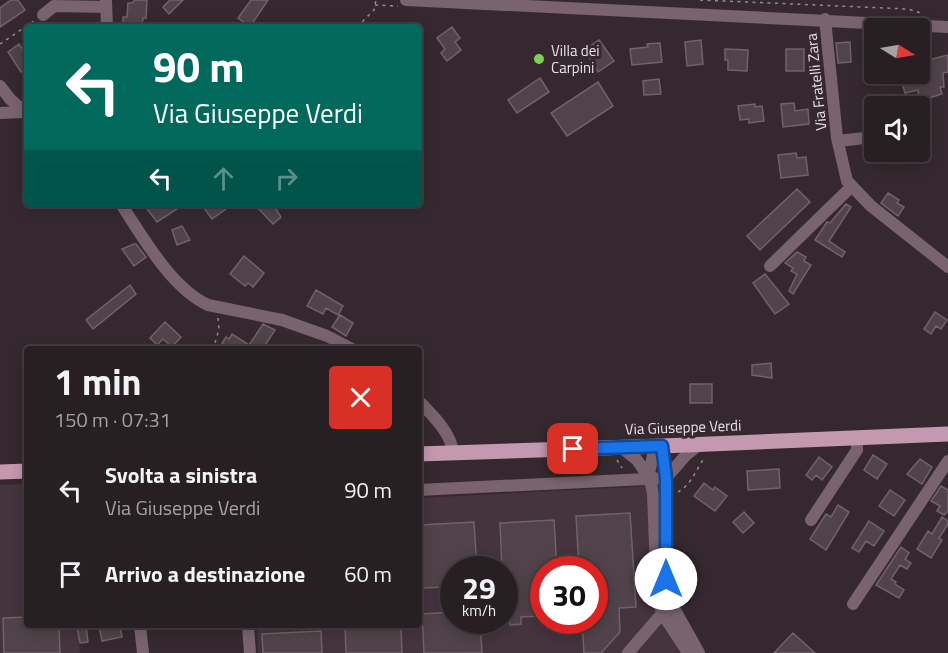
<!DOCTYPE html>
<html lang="it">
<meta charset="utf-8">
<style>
:root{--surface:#281f23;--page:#30272b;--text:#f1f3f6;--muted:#a5a2a6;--line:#443d41}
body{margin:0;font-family:"Titillium Web",sans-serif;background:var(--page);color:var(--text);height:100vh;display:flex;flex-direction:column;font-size:22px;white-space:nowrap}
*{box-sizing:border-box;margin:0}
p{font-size:20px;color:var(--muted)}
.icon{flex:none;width:33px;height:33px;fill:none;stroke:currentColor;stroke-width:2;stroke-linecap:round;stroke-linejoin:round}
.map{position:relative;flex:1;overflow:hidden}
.details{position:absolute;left:24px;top:346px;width:398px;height:282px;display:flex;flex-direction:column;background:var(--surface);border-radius:6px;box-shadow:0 3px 15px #0003,0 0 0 2px var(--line)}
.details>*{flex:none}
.banner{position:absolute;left:24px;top:24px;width:398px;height:183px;border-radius:6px;box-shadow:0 3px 15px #0003,0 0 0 2px var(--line);background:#00695c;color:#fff;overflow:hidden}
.needle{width:39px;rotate:101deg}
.fabs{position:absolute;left:864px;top:18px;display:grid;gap:12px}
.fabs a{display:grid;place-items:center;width:66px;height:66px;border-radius:6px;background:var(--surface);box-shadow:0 3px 15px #0003,0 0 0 2px var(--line);font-size:30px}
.speed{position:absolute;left:440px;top:556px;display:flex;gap:12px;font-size:30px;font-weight:700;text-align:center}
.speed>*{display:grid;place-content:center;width:78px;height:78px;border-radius:50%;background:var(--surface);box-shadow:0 3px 15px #0003,0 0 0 2px var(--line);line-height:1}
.speed small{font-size:15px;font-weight:400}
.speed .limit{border:9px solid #d22;background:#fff;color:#111}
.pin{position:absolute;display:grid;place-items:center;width:51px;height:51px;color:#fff;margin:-26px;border-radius:12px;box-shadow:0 3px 9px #0006}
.me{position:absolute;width:66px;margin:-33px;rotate:0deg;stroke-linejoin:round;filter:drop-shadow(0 0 4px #0008)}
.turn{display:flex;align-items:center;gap:21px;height:126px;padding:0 30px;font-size:27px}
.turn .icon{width:78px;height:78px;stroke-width:2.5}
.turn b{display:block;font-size:42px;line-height:51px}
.lanes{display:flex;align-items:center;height:57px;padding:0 30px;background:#0003;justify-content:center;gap:30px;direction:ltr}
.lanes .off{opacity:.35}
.round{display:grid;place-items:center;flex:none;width:63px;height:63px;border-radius:6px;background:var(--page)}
.overview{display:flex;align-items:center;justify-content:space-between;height:102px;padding:0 30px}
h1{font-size:36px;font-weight:700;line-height:45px}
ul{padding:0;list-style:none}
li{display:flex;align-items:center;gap:18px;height:84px;padding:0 30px}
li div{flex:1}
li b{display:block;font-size:22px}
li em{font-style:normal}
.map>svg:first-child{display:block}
</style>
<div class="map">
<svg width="948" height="653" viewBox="0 0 948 653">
<rect width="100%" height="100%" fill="#35292f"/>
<path fill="#45333d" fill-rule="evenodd" d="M 27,484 L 27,626 L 77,626 L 80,653 L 0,653 L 0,485 Z
M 648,486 L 650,602 L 680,653 L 258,653 L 257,626 L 418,626 L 419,498 ZM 453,570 L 504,570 L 504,621 L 453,621 ZM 543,570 L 594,570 L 594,621 L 543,621 Z"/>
<path fill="#50434a" stroke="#716269" stroke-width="1.5" d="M 11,0 L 18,0 L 25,10 L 0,27 L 0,8 Z
M 135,0 L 147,0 L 146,18 L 143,18 L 142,27 L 123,27 L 123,17 L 127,17 L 128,3 L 132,3 Z
M 170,0 L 183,0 L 169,14 L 163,7 Z
M 251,0 L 268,0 L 250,27 L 238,18 Z
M 452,27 L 460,38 L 455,42 L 461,50 L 447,61 L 441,53 L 445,49 L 437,38 Z
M 599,40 L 614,61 L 598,72 L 584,50 Z
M 701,40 L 703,64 L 687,66 L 685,42 Z
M 850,42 L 851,62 L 838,63 L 836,43 Z
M 660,43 L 662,62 L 632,65 L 630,49 L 648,47 L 647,44 Z
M 19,44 L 27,56 L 27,68 L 21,72 L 8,52 Z
M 725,49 L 748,50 L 747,71 L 728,70 L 728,60 L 725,60 Z
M 786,49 L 804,49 L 804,71 L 786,71 Z
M 948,55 L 948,72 L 943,73 L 944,87 L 940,87 L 942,94 L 919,101 L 918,90 L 905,93 L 903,86 L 913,83 L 911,74 L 920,74 L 920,62 Z
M 540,78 L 549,92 L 517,113 L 508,100 Z
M 659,79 L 661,94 L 644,95 L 643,81 Z
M 598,82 L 613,106 L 567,136 L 551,113 Z
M 794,103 L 795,111 L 808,109 L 809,124 L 783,127 L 781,104 Z
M 755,104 L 755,107 L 762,106 L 764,121 L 749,123 L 749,119 L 740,120 L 738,106 Z
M 796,153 L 797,158 L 806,157 L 808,175 L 781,178 L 778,155 Z
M 797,189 L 810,202 L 760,250 L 747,236 Z
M 888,193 L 899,200 L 897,203 L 904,207 L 898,216 L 881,203 Z
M 143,204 L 174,204 L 177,209 L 157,222 Z
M 210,204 L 233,204 L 212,219 L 204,208 Z
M 254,204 L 273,204 L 281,217 L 273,224 Z
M 846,204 L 851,207 L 829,241 L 845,252 L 842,257 L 815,240 L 827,222 L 830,223 Z
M 182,226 L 190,240 L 177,245 L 172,230 Z
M 134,244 L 136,244 L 146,257 L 134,266 L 122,249 Z
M 797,252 L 806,257 L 804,261 L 811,265 L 793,294 L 789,291 L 797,274 L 791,271 L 793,268 L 785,263 Z
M 244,256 L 264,273 L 253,287 L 248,283 L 245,286 L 230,274 Z
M 765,274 L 789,304 L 775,314 L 753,283 Z
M 130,285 L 136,294 L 93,329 L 86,320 Z
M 316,290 L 343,306 L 338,315 L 326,308 L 323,314 L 307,306 Z
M 935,312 L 947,320 L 941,329 L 936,326 L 931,334 L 924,329 Z
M 340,315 L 353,323 L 346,336 L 332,327 Z
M 165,322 L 181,337 L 172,347 L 163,339 L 157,345 L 150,338 Z
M 263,324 L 275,330 L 262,350 L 224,350 L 226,346 L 222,343 L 226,337 L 229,339 L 232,334 L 249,345 Z
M 771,363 L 772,378 L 752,375 L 752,365 Z
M 690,384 L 712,384 L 712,403 L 690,403 Z
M 873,455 L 887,464 L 877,479 L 864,470 Z
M 819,457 L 832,467 L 822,480 L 816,475 L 812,480 L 806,475 Z
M 920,459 L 932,467 L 922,484 L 907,474 Z
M 779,469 L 780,488 L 748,490 L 747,471 Z
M 704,483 L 713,490 L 715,487 L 727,496 L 715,511 L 694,496 Z
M 941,486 L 948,490 L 948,511 L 944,515 L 937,511 L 940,506 L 931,501 Z
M 890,490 L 905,500 L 894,516 L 879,506 Z
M 838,505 L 849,512 L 826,550 L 810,539 L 826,514 L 831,517 Z
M 744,512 L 754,523 L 743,533 L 733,522 Z
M 630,513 L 636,607 L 619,608 L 620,632 L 601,653 L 584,653 L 582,621 L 594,621 L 594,570 L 579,570 L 576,516 Z
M 942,517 L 948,521 L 948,524 L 939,538 L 942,540 L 931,558 L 917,549 L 928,531 L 932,534 Z
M 554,520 L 557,570 L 543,570 L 543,616 L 521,617 L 521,624 L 510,625 L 509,617 L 505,618 L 504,570 L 502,570 L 500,523 Z
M 869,521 L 884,531 L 874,546 L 866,541 L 859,552 L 852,548 Z
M 474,522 L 477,570 L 453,570 L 453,579 L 444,580 L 444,587 L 422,588 L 420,525 Z
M 901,547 L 909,553 L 905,559 L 911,563 L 907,569 L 900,565 L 891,579 L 896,582 L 895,584 L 904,590 L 899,598 L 876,585 Z
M 453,612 L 453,621 L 480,621 L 482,653 L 424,653 L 422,614 Z
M 27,617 L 27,626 L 59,626 L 60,653 L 4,653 L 3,618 Z
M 77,626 L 86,626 L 88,642 L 80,643 Z
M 99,626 L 120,626 L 122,637 L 102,641 Z
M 345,626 L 401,626 L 402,653 L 346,653 Z
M 321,631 L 322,653 L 263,653 L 262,634 Z
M 793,633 L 815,653 L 774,653 Z"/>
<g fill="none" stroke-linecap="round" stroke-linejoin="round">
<path stroke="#958a8f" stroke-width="1.5" stroke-dasharray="3 4.5" stroke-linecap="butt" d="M 700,0 L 908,9 L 924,14
M 375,5 L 398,6
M 357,27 L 374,10 L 376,0
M 0,44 L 34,21
M 213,350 L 219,329 L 218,318
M 617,460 L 622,468
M 678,492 C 690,486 697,469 704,458"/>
<path stroke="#79636e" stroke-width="12" d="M 406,0 L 948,27
M 106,1 L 107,27
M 43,15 L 54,6 L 106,7
M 825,19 L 837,138 L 847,181 L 871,206 L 948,267
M 0,86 L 10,99 L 27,114
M 0,113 L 23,112
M 838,141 L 874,137
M 121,204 C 143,237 171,288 208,305 L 282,320 L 327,336 L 354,350
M 770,266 L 852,186
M 418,400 C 431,414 451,432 453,452
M 655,446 L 649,473 L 653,494 L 657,597 L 662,613 L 688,653
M 662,446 L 666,478 L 667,592 L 671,603 L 699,653
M 621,447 L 637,460 L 649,478
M 666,478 L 686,455 L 699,445
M 418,490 L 666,478
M 811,520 L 857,450 L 857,438
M 853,604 L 948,461
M 140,626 L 143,653
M 248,626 L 250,653
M 628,653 L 666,609"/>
<path stroke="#c498af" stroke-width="15" d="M 418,454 L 662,446 L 948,434
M 0,472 L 27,471"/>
</g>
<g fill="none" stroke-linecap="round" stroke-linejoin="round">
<defs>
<path id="route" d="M 573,449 L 662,446 L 666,478 L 666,579"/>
</defs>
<use href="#route" stroke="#114b97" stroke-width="15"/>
<use href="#route" stroke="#1a73e8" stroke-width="10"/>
</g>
<circle fill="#7ed053" stroke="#35292f" stroke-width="2" cx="539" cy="59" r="6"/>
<g text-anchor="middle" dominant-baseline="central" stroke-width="6" stroke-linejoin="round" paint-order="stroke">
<g font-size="15" fill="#e9e0e4" stroke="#35292f" text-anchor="start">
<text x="551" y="50">Villa dei<tspan x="551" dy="17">Carpini</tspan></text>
</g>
<g font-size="15" fill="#e9e0e4" stroke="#35292f">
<text transform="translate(816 82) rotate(-96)">Via Fratelli Zara</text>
<text transform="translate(683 427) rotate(-2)">Via Giuseppe Verdi</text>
</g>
</g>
</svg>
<div class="fabs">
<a><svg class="needle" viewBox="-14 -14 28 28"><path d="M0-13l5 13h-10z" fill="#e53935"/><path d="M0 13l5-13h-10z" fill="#a5a2a6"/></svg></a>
<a><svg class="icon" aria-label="sound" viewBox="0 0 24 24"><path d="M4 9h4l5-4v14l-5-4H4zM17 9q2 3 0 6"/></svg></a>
</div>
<div class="speed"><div>29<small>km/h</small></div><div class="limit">30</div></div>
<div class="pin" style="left:573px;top:449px;background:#d93025"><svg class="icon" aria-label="arrive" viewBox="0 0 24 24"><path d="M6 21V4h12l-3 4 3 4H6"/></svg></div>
<svg class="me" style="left:666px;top:579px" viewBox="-20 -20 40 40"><circle r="19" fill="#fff"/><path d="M0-13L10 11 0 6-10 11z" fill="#1a73e8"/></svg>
<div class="banner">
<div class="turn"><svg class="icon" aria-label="left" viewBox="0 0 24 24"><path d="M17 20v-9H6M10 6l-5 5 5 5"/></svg><div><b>90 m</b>Via Giuseppe Verdi</div></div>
<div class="lanes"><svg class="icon" aria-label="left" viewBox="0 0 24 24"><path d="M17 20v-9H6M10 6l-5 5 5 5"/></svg><svg class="icon off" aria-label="ahead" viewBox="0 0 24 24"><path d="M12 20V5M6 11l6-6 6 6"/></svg><svg class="icon off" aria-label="right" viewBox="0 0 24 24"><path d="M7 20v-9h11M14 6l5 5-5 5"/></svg></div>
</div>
<section class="details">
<div class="overview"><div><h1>1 min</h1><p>150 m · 07:31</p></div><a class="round" style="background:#d93025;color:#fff"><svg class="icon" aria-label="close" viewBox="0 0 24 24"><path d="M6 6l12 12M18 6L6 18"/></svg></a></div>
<ul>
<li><svg class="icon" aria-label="left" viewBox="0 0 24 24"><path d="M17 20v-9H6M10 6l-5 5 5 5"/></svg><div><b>Svolta a sinistra</b><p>Via Giuseppe Verdi</p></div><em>90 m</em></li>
<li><svg class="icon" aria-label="arrive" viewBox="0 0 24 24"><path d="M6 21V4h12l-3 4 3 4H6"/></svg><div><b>Arrivo a destinazione</b></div><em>60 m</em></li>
</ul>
</section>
</div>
